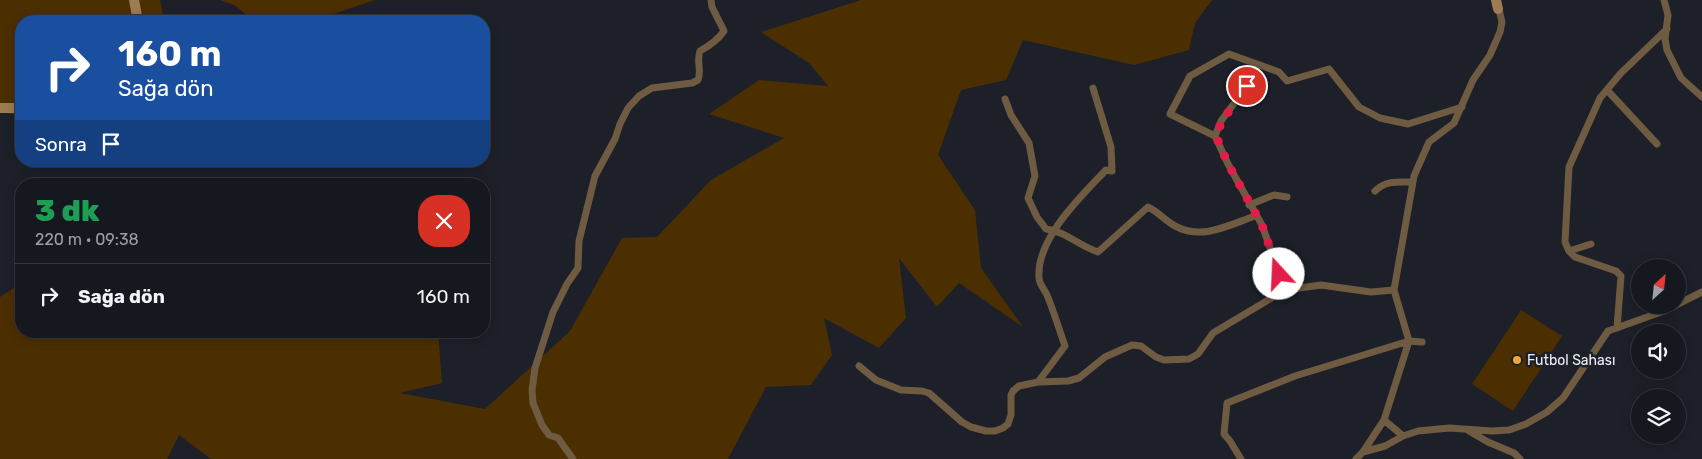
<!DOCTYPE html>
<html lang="tr">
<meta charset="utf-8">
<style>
:root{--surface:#16181f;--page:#1f2128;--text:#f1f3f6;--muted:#9ea0a4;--line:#35373d}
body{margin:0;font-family:Rubik,sans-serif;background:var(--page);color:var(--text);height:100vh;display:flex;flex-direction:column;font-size:19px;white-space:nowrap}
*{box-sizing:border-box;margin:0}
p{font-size:16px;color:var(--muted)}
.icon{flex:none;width:28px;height:28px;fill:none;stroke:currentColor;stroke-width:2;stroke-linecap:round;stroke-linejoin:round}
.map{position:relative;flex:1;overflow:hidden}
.side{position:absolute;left:15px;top:178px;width:475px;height:160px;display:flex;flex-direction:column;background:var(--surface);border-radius:20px;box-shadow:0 2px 12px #0003,0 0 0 1px var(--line)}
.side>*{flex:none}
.banner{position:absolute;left:15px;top:15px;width:475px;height:152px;border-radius:20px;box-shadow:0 2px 12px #0003,0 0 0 1px var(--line);background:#1a4fa0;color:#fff;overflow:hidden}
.needle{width:32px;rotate:27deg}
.buttons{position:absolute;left:1631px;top:259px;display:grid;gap:10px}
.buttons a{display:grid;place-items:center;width:55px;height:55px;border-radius:50%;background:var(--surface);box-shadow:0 2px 12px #0003,0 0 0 1px var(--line);font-size:25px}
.pin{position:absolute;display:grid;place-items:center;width:42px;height:42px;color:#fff;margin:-21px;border:2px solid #fff;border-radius:50%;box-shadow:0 1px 5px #0007}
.me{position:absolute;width:55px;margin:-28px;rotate:340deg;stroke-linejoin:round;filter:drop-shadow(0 0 4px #0008)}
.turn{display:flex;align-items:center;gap:18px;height:105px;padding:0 20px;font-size:22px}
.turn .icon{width:65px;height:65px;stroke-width:2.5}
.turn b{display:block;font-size:35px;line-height:42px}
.then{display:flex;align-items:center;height:48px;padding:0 20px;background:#0003;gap:10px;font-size:19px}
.round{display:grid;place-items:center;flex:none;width:52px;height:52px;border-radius:20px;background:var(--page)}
.summary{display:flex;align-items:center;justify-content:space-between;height:85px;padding:0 20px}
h1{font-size:30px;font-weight:800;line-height:38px;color:#1e9e55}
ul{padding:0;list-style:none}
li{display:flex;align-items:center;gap:15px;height:65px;padding:0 20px;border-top:1px solid var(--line)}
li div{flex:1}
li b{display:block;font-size:19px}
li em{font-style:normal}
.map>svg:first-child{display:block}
</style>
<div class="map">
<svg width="1702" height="459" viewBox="0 0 1702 459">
<rect width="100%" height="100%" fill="#1d2029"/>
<path fill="#4c2f00" d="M 0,0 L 160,0 L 163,14 L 167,21 L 21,21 L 21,116 L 0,112 Z
M 220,0 L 375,0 L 322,18 L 322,21 L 254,21 L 234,5 Z
M 861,0 L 1212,0 L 1195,23 L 1189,50 L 1134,65 L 1023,40 L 1006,80 L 961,90 L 938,155 L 975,210 L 981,268 L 1023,327 L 959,283 L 937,307 L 899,258 L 906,318 L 879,348 L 824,318 L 832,355 L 811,385 L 766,387 L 728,459 L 211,459 L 179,435 L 167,459 L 0,459 L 0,297 L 21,283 L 21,331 L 438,331 L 442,383 L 400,393 L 485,409 L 570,331 L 622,238 L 657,237 L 711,180 L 784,138 L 709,114 L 759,80 L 828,86 L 809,63 L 761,32 Z
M 1521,310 L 1562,336 L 1513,411 L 1472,384 Z"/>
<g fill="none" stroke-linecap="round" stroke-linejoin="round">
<path stroke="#6f5b41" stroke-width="7" d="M 1664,0 L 1668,15 L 1665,39 L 1667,50 L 1681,78 L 1702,97
M 1607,90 L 1657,144
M 1005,99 L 1011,115 L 1029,143 L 1035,176 L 1028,198 L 1037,217 L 1046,229 C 1065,231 1079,246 1098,252 L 1148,207 C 1159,212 1166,222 1177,227 C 1203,240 1229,225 1255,216
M 1215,136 L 1221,121 L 1247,86
M 1375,191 C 1386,180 1398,182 1412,182
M 1249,205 L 1274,195 L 1287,197
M 1569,251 L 1591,244
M 1285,290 L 1262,225 L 1228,164 L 1215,136 L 1170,114 L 1190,76 L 1229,54 L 1279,72 L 1287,81 L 1329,69 L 1359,107 L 1380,118 L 1408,124 L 1462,107
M 1678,304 L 1702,292
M 1617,328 L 1621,276 L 1616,271 L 1575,257 L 1569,251 L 1565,242 L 1569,167 L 1600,98 L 1621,73 L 1667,29
M 859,366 L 876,380 L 901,390 L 922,391 L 929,393 L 962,422 L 971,427 L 986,431 L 995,431 L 1003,428 L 1008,424 L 1011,415 L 1011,395 L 1013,391 L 1019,386 L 1038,382 L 1068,381 L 1079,378 L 1105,357 L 1132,345 L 1141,346 L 1156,357 L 1164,360 L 1189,359 L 1198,354 L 1213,333 L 1285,290 L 1321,285 L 1371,292 L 1394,290
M 1038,382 L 1065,346 C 1059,329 1054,312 1047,295 C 1045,290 1039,284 1039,278 C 1036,239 1081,196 1106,170 L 1112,171 L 1111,147 L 1093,88
M 1384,420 L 1403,436
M 1469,431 L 1488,442 L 1514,453 L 1520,459
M 1363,452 L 1385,446 L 1403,436 L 1418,431 L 1449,428 L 1492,431 L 1509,430 L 1526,424 L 1547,412 L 1563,398 L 1608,331 L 1664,311 L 1676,305
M 573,459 L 558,438 L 549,435 L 542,425 L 533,403 L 532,390 L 535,368 L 553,312 L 567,284 L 578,268 L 579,241 L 595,176 L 615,139 L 620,124 L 628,108 L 639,96 L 652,88 L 692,83 L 698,80 C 702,70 696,61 700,51 C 709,46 718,40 724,31 L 712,7 L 711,0
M 1241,459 L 1230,441 L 1224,434 L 1227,403 L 1295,376 L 1409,341 L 1422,342
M 1356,459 L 1363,452 L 1384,420 L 1409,341 L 1394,290 L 1414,176 L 1429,142 L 1454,123 L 1473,80 L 1490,55 L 1500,32 L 1502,22 L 1498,5"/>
<path stroke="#9d7c52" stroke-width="10" d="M 134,0 L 138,21
M 1496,0 L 1498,9
M 0,108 L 21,108"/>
</g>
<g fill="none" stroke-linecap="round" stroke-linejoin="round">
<path stroke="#e11d48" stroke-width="9" stroke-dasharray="0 16.2" d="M 1247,86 L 1222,121 L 1216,136 L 1228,164 L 1262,225 L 1279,274"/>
</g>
<circle fill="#efa73d" stroke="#1d2029" stroke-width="2" cx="1517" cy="360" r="5"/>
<g text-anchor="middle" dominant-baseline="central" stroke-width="5" stroke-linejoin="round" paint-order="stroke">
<g font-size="14" fill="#eef0f6" stroke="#1d2029" text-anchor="start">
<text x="1527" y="360">Futbol Sahası</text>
</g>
</g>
</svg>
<div class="buttons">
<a><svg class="needle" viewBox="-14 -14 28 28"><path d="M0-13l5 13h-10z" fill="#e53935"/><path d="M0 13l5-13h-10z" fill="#9ea0a4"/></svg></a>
<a><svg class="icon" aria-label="sound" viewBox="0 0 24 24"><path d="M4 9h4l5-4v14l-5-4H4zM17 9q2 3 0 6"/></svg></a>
<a><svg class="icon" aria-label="layers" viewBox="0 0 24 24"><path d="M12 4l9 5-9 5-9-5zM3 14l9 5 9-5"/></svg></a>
</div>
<div class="pin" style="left:1247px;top:86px;background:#d93025"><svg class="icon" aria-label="arrive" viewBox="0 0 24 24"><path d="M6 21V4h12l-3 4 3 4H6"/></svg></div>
<svg class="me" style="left:1279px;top:274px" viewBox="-20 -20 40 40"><circle r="19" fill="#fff"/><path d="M0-13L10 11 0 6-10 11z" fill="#e11d48"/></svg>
<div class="banner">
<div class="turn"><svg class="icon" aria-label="right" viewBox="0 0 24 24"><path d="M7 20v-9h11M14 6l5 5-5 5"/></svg><div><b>160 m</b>Sağa dön</div></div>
<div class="then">Sonra<svg class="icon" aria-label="arrive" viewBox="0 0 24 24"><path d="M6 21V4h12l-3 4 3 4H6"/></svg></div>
</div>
<section class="side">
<div class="summary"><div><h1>3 dk</h1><p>220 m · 09:38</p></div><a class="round" style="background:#d93025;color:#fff"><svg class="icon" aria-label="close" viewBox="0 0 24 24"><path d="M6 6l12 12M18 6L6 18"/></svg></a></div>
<ul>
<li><svg class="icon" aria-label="right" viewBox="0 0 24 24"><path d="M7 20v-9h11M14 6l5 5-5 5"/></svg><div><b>Sağa dön</b></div><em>160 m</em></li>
</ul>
</section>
</div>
